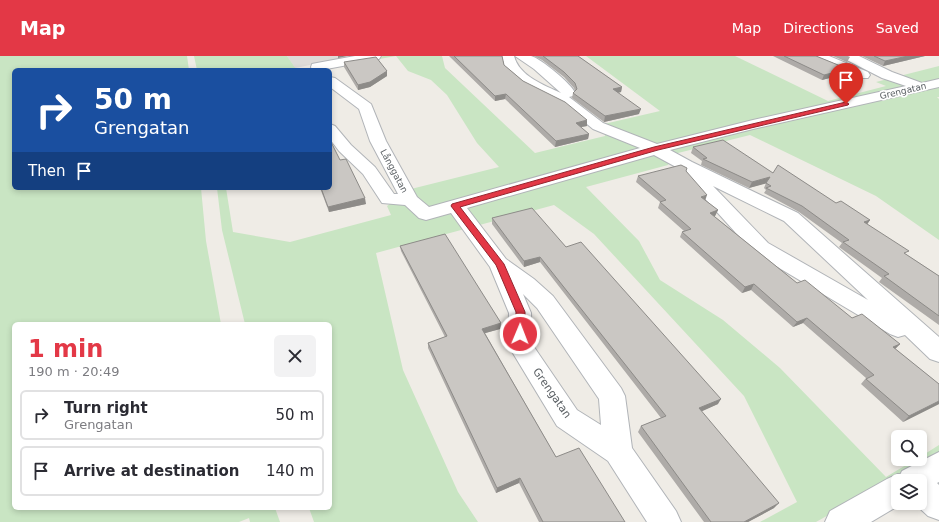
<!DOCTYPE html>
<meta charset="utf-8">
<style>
:root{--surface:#fff;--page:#f2f2f3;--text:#2b2b33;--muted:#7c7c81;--line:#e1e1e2;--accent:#e33846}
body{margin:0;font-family:"DejaVu Sans",sans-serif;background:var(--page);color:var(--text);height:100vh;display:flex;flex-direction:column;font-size:15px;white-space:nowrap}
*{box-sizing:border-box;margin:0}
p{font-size:13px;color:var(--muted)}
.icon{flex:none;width:22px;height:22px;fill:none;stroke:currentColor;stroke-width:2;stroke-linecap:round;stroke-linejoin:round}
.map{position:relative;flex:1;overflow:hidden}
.side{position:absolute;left:12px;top:266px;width:320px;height:188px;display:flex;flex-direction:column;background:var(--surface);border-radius:6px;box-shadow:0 2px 6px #0003}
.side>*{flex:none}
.guide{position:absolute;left:12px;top:12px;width:320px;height:122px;border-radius:6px;box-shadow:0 2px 6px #0003;background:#1a4fa0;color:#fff;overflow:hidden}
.buttons{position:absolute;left:891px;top:374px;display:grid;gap:8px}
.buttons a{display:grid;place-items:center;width:36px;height:36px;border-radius:6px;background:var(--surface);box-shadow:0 2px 6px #0003;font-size:20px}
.pin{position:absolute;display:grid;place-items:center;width:34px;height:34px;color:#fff;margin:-41px -17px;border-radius:50% 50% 50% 0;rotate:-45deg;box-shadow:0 0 4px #0007}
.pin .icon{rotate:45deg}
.me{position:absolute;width:44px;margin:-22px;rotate:1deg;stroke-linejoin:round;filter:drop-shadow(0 0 3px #0008)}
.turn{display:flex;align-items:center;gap:14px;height:84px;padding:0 16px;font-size:18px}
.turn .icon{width:52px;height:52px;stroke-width:2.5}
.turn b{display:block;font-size:28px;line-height:34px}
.then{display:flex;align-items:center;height:38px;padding:0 16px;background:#0003;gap:8px;font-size:15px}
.round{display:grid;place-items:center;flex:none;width:42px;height:42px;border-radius:6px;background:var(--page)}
.headline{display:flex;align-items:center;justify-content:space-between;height:68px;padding:0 16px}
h1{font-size:24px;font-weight:700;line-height:30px;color:var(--accent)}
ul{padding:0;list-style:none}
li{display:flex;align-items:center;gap:12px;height:50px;margin:0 8px 6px;padding:0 8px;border:2px solid var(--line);border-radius:6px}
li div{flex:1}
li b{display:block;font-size:15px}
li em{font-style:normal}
header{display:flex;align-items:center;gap:24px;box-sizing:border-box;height:56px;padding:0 20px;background:var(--accent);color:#fff}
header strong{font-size:19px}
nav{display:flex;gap:22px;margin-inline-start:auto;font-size:14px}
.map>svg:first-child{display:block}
</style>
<header>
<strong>Map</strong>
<nav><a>Map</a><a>Directions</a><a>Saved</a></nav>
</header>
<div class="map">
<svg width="939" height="466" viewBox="0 0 939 466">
<rect width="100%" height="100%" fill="#efece6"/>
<path fill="#dedbd8" d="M 287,0 L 355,0 L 295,12 Z"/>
<path fill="#c9e5c3" d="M 0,0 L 187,0 L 189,14 L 14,14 L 14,132 L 201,132 L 206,185 L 221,268 L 14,268 L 14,452 L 275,452 L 280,466 L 250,466 L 249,462 L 239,466 L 0,466 Z
M 194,0 L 287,0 L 296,13 L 197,14 Z
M 383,0 L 442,0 L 445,12 L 535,97 L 605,80 L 604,68 L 660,55 L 586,0 L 735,0 L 828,45 L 886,30 L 876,26 L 939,10 L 939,41 L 937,41 L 939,43 L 939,184 L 876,140 L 750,79 L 674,98 L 668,109 L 586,131 L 639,185 L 660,224 L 723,264 L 780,312 L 886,421 L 916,403 L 920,403 L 920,401 L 939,389 L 939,421 L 887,426 L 816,466 L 760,466 L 797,446 L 744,340 L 594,178 L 554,149 L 376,197 L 403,314 L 458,436 L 478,466 L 314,466 L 309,452 L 330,452 L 330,268 L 245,268 L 222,174 L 217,132 L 226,132 L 233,176 L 290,186 L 391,159 L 387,150 L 411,133 L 499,111 L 477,87 L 447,39 L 431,24 L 408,15 L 396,0 L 319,14 L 312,14 Z"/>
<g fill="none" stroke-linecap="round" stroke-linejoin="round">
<defs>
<path id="minor" d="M 355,0 L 381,0 L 379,3 L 375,4 L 321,14 L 312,14 L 311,11 L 312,8 L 317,7 Z
M 502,0 L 514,0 C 519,20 544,29 561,37 L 534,13 L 515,0 C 520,0 526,0 531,0 C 540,2 573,29 575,37 L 573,40 L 569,41 L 603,67 L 657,88 L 753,64 L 906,30 L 882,22 L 845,3 L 843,0 L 859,0 L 892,16 L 922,27 L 939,23 L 939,31 L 753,73 L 670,94 L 692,106 L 798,157 L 939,281 L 939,306 L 930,303 L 905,279 L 898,281 L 890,278 L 754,197 L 688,124 L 685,120 L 687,117 L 654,99 L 467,152 L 506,203 L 534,223 L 553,240 L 621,332 L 625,340 L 632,392 L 676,455 L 681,466 L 647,466 L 608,405 L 557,370 L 508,289 L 509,257 L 490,211 L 451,157 L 426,164 L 419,162 L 405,149 L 382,147 L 363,118 L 339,95 L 330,83 L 330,68 L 335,70 L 351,89 L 375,111 L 394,138 L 398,138 L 370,85 L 359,53 L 330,31 L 330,21 L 335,22 L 371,48 L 386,85 L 417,141 L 429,151 L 640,92 L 593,73 L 565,50 L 524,29 L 505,13 ZM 713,130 L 784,165 L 868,244 L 768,187 ZM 523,238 L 537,252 L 599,343 L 601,369 L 577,354 L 532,288 L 531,257 Z
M 812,0 L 829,0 L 868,16 L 870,19 L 868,22 L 858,22 L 814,3 Z
M 939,396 L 939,426 L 937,427 L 939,429 L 939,464 L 928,460 L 914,447 L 920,447 L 920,425 L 898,425 L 898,447 L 903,447 L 871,466 L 825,466 L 830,455 L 887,423 L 898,418 L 900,419 L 902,415 Z"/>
</defs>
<use href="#minor" stroke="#b1b4b8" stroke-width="2"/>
<use href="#minor" fill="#fff" fill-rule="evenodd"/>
</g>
<path fill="#aeaba8" d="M 449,0 L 502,0 L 504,9 L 523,25 L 587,70 L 581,71 L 589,78 L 588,83 L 555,91 L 505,43 L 495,45 Z
M 534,0 L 578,0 L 622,31 L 621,36 L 618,37 L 639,58 L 604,66 L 572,42 L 573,37 L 575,35 L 574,32 L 564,21 L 542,4 Z
M 773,0 L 816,0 L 848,13 L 845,18 L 822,24 Z
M 833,0 L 848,0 L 850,1 L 847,6 Z
M 862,0 L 925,0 L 883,10 Z
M 344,6 L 387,20 L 370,31 L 358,34 L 344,11 Z
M 693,91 L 773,117 L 836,147 L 870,164 L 867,168 L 907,199 L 939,220 L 939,269 L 879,226 L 882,222 L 839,191 L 842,187 L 799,156 L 764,137 L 766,134 L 764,132 L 766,127 L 749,132 L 701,109 L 702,105 L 691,97 Z
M 340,104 L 366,148 L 329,156 L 320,132 L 330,132 Z
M 686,115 L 705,144 L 718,154 L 715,160 L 714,160 L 797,227 L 852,262 L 900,288 L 895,293 L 939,328 L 939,348 L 903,366 L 861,328 L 866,322 L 803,267 L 793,271 L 751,234 L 742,237 L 680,181 L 682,176 L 684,175 L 658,152 L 660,146 L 636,126 L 638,120 Z
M 492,162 L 566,191 L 718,348 L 701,355 L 774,452 L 748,466 L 704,466 L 638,376 L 641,370 L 661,362 L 540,206 L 524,211 L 492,168 Z
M 400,190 L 501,267 L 500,273 L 485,277 L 556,401 L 625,466 L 539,466 L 519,427 L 496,437 L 428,292 L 428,287 L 445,281 L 401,195 Z"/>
<path fill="#8d8b88" d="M 338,0 L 347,0 L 338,2 Z
M 908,0 L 925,0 L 883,10 L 885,5 Z
M 848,13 L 845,18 L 822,24 L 824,19 Z
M 387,15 L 387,20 L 370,31 L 358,34 L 358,29 Z
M 622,31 L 621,36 L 612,38 L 613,33 Z
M 506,38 L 505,43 L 495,45 L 495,40 Z
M 641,53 L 639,58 L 604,66 L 605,60 Z
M 587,64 L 587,70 L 575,72 L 576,67 Z
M 589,78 L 588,83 L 555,91 L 556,85 Z
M 770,121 L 768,127 L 749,132 L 752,126 Z
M 707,139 L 705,145 L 701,141 Z
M 365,142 L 366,148 L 329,156 L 328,151 Z
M 718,154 L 715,160 L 708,162 L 710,157 Z
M 870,164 L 866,170 L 864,166 Z
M 540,201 L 540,206 L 524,211 L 524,205 Z
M 754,228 L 751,234 L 742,237 L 745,231 Z
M 807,262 L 803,267 L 793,271 L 797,266 Z
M 501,267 L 500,273 L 482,278 L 482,273 Z
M 900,288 L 895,293 L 893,291 Z
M 721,343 L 718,348 L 696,358 L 699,352 Z
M 939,345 L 939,348 L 903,366 L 909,360 Z
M 520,422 L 519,427 L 496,437 L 497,432 Z
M 779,447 L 774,452 L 748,466 L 744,466 Z"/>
<path fill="#cac7c3" stroke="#8d8b88" d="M 454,0 L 502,0 L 504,9 L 523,25 L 565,46 L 587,64 L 576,67 L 589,78 L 556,85 L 506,38 L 495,40 Z
M 543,0 L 578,0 L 622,31 L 613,33 L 641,53 L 605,60 L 573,37 L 577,33 L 575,27 L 564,16 Z
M 784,0 L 816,0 L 848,13 L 824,19 Z
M 874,0 L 908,0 L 885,5 Z
M 376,1 L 387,15 L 370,26 L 358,29 L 344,6 Z
M 330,84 L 340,104 L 346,103 L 365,142 L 328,151 L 321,132 L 330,132 Z
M 723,84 L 773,117 L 778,109 L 836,147 L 841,145 L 870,164 L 864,166 L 909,195 L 904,197 L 939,220 L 939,260 L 884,220 L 889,218 L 843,186 L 849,184 L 802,150 L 766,132 L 771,130 L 766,127 L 770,121 L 752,126 L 703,103 L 707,102 L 693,91 Z
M 681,109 L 687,112 L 686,115 L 707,139 L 701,141 L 718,154 L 710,157 L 797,227 L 805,224 L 852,262 L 862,258 L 900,288 L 893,291 L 939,328 L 939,345 L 909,360 L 866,323 L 874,319 L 807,262 L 797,266 L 754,228 L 745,231 L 682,176 L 691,173 L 660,146 L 666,144 L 638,120 Z
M 532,152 L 566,191 L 581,186 L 721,343 L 699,352 L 779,447 L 744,466 L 711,466 L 641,370 L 666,360 L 540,201 L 524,205 L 492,162 Z
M 445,178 L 501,267 L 482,273 L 556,401 L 579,392 L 625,466 L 543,466 L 520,422 L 497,432 L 428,287 L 447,280 L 400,190 Z"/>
<path fill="#e33846" stroke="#94242e" d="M 846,46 L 849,48 L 848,49 L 658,94 L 460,151 L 504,208 L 525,256 L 525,278 L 524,281 L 517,281 L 515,278 L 516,256 L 496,209 L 451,150 L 452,148 L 654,91 Z"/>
<g text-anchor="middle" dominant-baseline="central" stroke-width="3.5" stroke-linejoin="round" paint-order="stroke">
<g font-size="9" fill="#5d6266" stroke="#fff">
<text transform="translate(903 35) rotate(-13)">Grengatan</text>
<text transform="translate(394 115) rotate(62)">Långgatan</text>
</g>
<g font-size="11" fill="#5d6266" stroke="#fff">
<text transform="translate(552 337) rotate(55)">Grengatan</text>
</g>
</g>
</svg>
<div class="buttons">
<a><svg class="icon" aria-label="search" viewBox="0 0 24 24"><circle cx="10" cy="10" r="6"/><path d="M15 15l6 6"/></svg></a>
<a><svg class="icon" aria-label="layers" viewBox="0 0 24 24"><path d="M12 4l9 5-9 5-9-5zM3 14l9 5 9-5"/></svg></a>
</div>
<div class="pin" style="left:846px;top:48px;background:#d93025"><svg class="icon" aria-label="arrive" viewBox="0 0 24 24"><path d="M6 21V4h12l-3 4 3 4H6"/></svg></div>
<svg class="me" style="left:520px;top:278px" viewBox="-20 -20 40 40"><circle r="17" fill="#e33846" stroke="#fff" stroke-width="3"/><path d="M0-11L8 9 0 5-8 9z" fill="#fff"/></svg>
<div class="guide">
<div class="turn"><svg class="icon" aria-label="right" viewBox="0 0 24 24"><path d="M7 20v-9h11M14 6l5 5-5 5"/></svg><div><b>50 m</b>Grengatan</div></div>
<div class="then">Then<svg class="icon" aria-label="arrive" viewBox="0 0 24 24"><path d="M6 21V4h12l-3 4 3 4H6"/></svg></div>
</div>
<section class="side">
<div class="headline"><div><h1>1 min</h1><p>190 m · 20:49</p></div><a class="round"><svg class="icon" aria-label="close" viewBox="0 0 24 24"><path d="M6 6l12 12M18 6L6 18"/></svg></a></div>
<ul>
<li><svg class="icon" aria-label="right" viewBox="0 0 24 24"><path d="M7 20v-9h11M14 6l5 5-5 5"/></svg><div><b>Turn right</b><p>Grengatan</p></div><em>50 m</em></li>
<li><svg class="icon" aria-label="arrive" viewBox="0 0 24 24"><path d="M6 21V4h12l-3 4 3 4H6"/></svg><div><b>Arrive at destination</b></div><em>140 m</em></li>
</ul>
</section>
</div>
